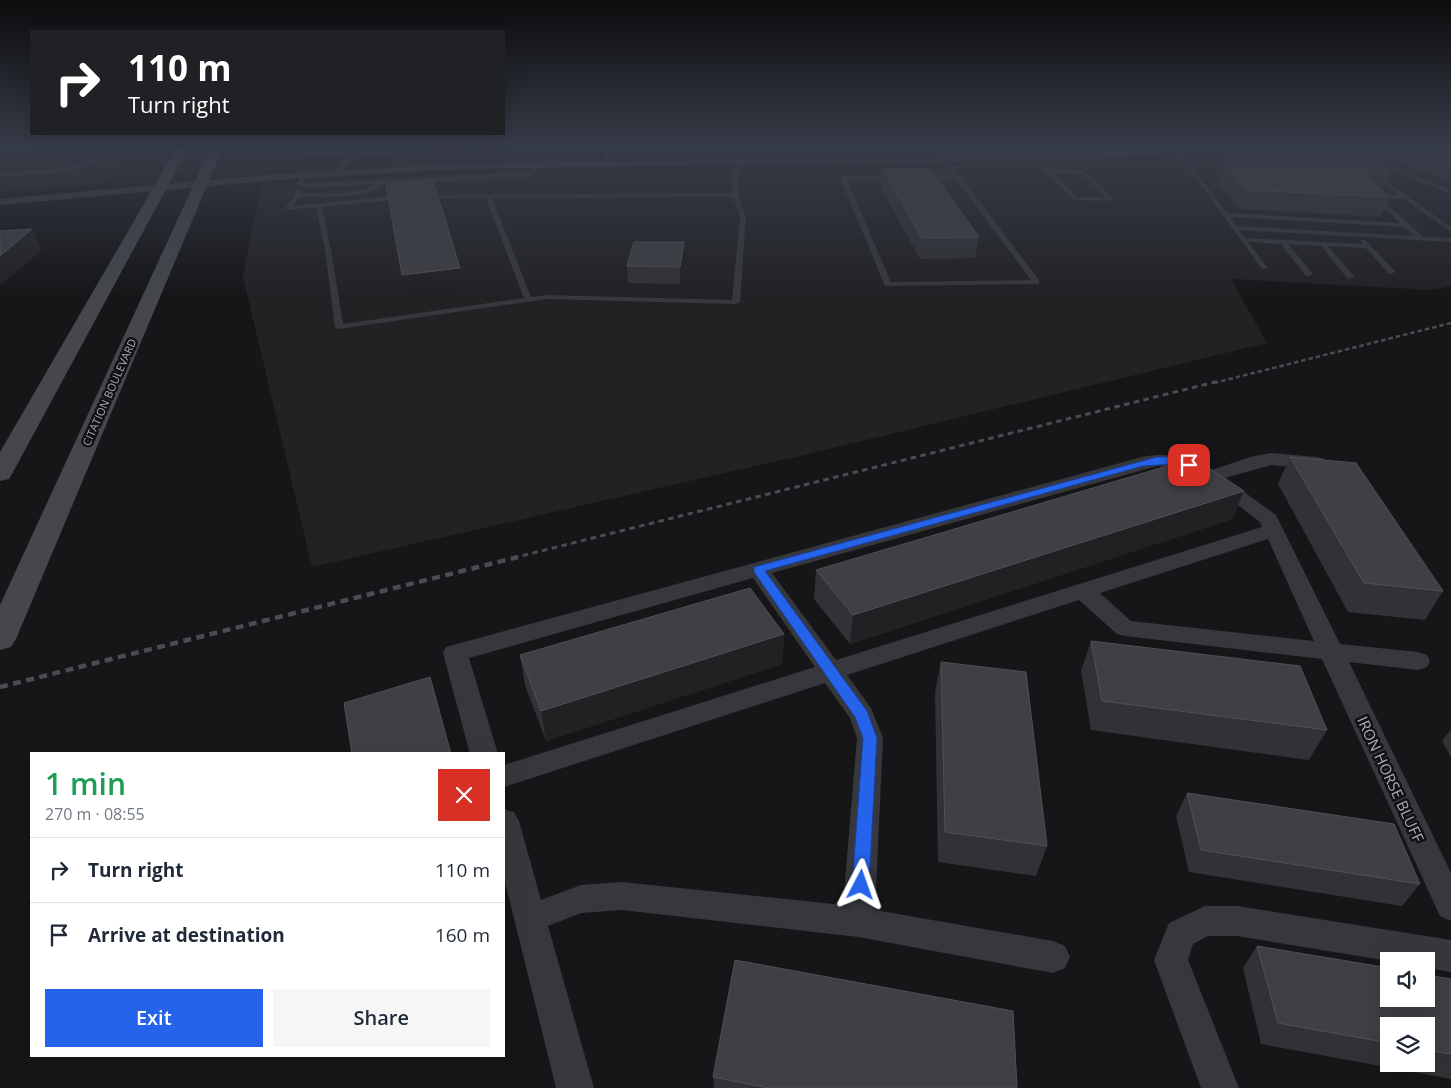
<!DOCTYPE html>
<meta charset="utf-8">
<style>
:root{--surface:#fff;--page:#f6f6f7;--text:#1f2937;--muted:#747a83;--line:#e0e1e3;--accent:#2563eb}
body{margin:0;font-family:"Open Sans",sans-serif;background:var(--page);color:var(--text);height:100vh;display:flex;flex-direction:column;font-size:19px;white-space:nowrap}
*{box-sizing:border-box;margin:0}
p{font-size:16px;color:var(--muted)}
.icon{flex:none;width:28px;height:28px;fill:none;stroke:currentColor;stroke-width:2;stroke-linecap:round;stroke-linejoin:round}
.map{position:relative;flex:1;overflow:hidden}
.drawer{position:absolute;left:30px;top:752px;width:475px;height:305px;display:flex;flex-direction:column;background:var(--surface);border-radius:0px;box-shadow:0 5px 20px #0002}
.drawer>*{flex:none}
.hud{position:absolute;left:30px;top:30px;width:475px;height:105px;border-radius:0px;box-shadow:0 5px 20px #0002;background:#202124;color:#fff;overflow:hidden}
.fabs{position:absolute;left:1380px;top:952px;display:grid;gap:10px}
.fabs a{display:grid;place-items:center;width:55px;height:55px;border-radius:0px;background:var(--surface);box-shadow:0 5px 20px #0002;font-size:25px}
.pin{position:absolute;display:grid;place-items:center;width:42px;height:42px;color:#fff;margin:-21px;border-radius:10px;box-shadow:0 2px 8px #0006}
.me{position:absolute;width:55px;margin:-28px;rotate:4deg;stroke-linejoin:round;filter:drop-shadow(0 0 4px #0008)}
.turn{display:flex;align-items:center;gap:18px;height:105px;padding:0 15px;font-size:22px}
.turn .icon{width:65px;height:65px;stroke-width:2.5}
.turn b{display:block;font-size:35px;line-height:42px}
.round{display:grid;place-items:center;flex:none;width:52px;height:52px;border-radius:0px;background:var(--page)}
.summary{display:flex;align-items:center;justify-content:space-between;height:85px;padding:0 15px}
h1{font-size:30px;font-weight:600;line-height:38px;color:#1e9e55}
.button{display:flex;gap:10px;margin-top:auto;padding:10px 15px}
.button a{flex:1;height:58px;border-radius:0px;background:var(--accent);color:#fff;font-size:20px;font-weight:600;line-height:58px;text-align:center}
.button a+a{background:var(--page);color:var(--text)}
ul{padding:0;list-style:none}
li{display:flex;align-items:center;gap:15px;height:65px;padding:0 15px;border-top:1px solid var(--line)}
li div{flex:1}
li b{display:block;font-size:19px}
li em{font-style:normal}
.map>svg:first-child{display:block}
</style>
<div class="map">
<svg width="1451" height="1088" viewBox="0 0 1451 1088">
<rect width="100%" height="100%" fill="#161618"/>
<path fill="#222225" d="M 0,145 L 132,145 L 103,183 L 0,192 Z
M 1277,145 L 1451,145 L 1451,286 L 1431,290 L 1231,279 L 1267,343 L 804,455 L 312,567 L 243,277 L 261,184 L 522,170 L 1074,163 L 1160,158 L 1253,149 Z"/>
<g fill="none" stroke-linecap="round" stroke-linejoin="round">
<path fill="#37383d" fill-rule="evenodd" d="M 106,145 L 111,145 C 100,177 28,174 0,176 L 0,172 C 26,171 95,173 106,145 Z
M 302,145 L 306,145 L 303,150 L 307,151 C 352,151 397,150 441,147 C 470,146 501,141 529,146 L 608,145 L 610,163 L 607,165 L 604,163 L 604,148 L 529,150 L 512,145 L 365,155 L 351,161 L 339,174 L 336,172 L 347,159 L 357,155 L 307,155 L 297,151 Z
M 1132,145 L 1139,145 L 1153,152 L 1148,153 Z
M 1339,145 L 1345,145 L 1356,152 L 1451,190 L 1451,194 L 1352,154 Z
M 1174,148 L 1178,148 L 1227,213 L 1400,223 L 1371,196 L 1374,194 L 1399,195 L 1373,176 L 1375,173 L 1451,227 L 1451,232 L 1404,199 L 1380,198 L 1424,237 L 1451,238 L 1451,242 L 1239,230 L 1245,238 L 1362,244 L 1361,240 L 1365,240 L 1396,272 L 1389,274 L 1366,248 L 1328,246 L 1355,277 L 1348,279 L 1321,246 L 1288,244 L 1313,274 L 1309,276 L 1306,276 L 1281,244 L 1248,242 L 1268,268 L 1262,269 ZM 1230,217 L 1404,227 L 1415,236 L 1236,226 Z
M 946,157 L 1039,280 L 1039,284 L 885,286 L 840,178 L 843,176 L 954,175 L 943,159 ZM 956,179 L 1031,280 L 891,282 L 847,180 Z
M 1034,157 L 1038,157 L 1050,169 L 1083,170 L 1114,199 L 1111,201 L 1073,200 L 1034,159 ZM 1053,173 L 1080,173 L 1106,197 L 1077,197 Z
M 734,161 L 739,162 L 738,195 L 746,217 L 740,302 L 736,304 L 547,299 L 339,329 L 335,327 L 325,250 L 316,207 L 288,210 L 285,208 L 295,195 L 295,189 L 299,189 L 301,193 C 326,194 353,196 376,184 L 303,188 L 296,184 L 305,173 L 308,175 L 302,183 L 304,184 L 527,173 L 532,170 L 536,163 L 541,164 L 536,172 L 528,177 L 384,184 C 366,200 323,197 300,197 L 293,206 L 402,195 L 405,197 L 402,199 L 322,207 L 331,250 L 343,324 L 524,298 L 486,198 L 423,198 L 420,196 L 421,195 L 732,193 ZM 733,197 L 740,217 L 732,300 L 547,295 L 531,297 L 492,198 Z"/>
<path fill="#37383d" fill-rule="evenodd" d="M 1194,145 L 1227,145 L 1222,148 L 1115,158 L 1042,161 L 458,169 L 277,180 L 0,205 L 0,199 L 277,174 L 458,163 L 1042,155 L 1115,152 Z
M 1271,453 L 1317,457 L 1324,459 L 1326,463 L 1324,467 L 1317,469 L 1271,465 L 1225,478 L 1276,515 L 1340,644 L 1418,652 L 1427,655 L 1430,661 L 1427,667 L 1418,670 L 1349,662 L 1451,873 L 1451,921 L 1440,916 L 1322,659 L 1125,636 L 1117,634 L 1079,600 L 847,675 L 871,708 L 883,738 L 875,910 L 1053,941 L 1065,946 L 1070,957 L 1065,968 L 1053,973 L 858,937 L 622,910 L 581,913 L 548,926 L 594,1088 L 556,1088 L 504,878 L 504,809 L 514,812 L 519,821 L 541,900 L 581,885 L 622,882 L 843,905 L 857,738 L 850,718 L 825,683 L 504,787 L 504,765 L 815,667 L 753,578 L 469,658 L 498,754 L 470,754 L 443,653 L 446,647 L 1142,457 C 1169,452 1188,457 1212,470 L 1250,457 ZM 1157,466 C 1196,466 1230,500 1260,522 L 1262,527 L 836,660 L 772,573 ZM 1268,539 L 1314,641 L 1131,621 L 1100,593 Z
M 1205,906 L 1237,906 L 1451,940 L 1451,972 L 1426,968 L 1426,961 L 1389,961 L 1237,936 L 1208,936 L 1193,944 L 1188,960 L 1239,1088 L 1201,1088 L 1154,960 L 1169,923 Z"/>
<path fill="#45474d" fill-rule="evenodd" d="M 178,145 L 190,145 L 12,474 L 9,479 L 0,481 L 0,452 Z
M 212,145 L 224,145 L 16,639 L 11,647 L 0,650 L 0,605 Z"/>
<path stroke="#4a4c52" stroke-width="2.5" stroke-dasharray="4.5 3" stroke-linecap="butt" d="M 1214,383 L 1451,323"/>
<path stroke="#4a4c52" stroke-width="3" stroke-dasharray="5.5 4.5" stroke-linecap="butt" d="M 513,558 L 1219,381"/>
<path stroke="#4a4c52" stroke-width="4.5" stroke-dasharray="8 5.5" stroke-linecap="butt" d="M 0,687 L 518,557"/>
</g>
<path fill="#323236" fill-rule="evenodd" d="M 807,145 L 879,145 L 879,147 L 808,148 Z
M 976,145 L 1046,145 L 1045,151 L 982,152 Z
M 1268,145 L 1332,145 L 1390,174 L 1382,191 L 1390,197 L 1381,217 L 1239,209 L 1219,183 L 1224,168 L 1223,166 L 1228,148 L 1266,150 Z
M 1352,145 L 1451,145 L 1451,183 Z
M 883,169 L 979,237 L 975,258 L 920,259 L 881,188 Z
M 685,258 L 680,284 L 628,283 L 627,266 Z
M 1290,457 L 1443,591 L 1425,620 L 1348,612 L 1278,484 Z
M 1244,491 L 1232,519 L 850,644 L 814,599 L 816,570 Z
M 784,634 L 782,664 L 546,741 L 525,685 L 520,655 Z
M 1091,641 L 1327,730 L 1309,760 L 1091,730 L 1081,671 Z
M 941,662 L 1047,846 L 1036,876 L 938,862 L 935,692 Z
M 1451,729 L 1451,757 L 1442,741 Z
M 1187,793 L 1420,884 L 1402,906 L 1189,872 L 1176,816 Z
M 1257,946 L 1451,979 L 1451,1079 L 1261,1044 L 1243,968 ZM 1389,1026 L 1426,1026 L 1426,1064 L 1389,1064 Z
M 713,1077 L 1017,1088 L 714,1088 Z"/>
<path fill="#212124" d="M 67,145 L 88,145 L 73,164 L 0,170 L 0,152 Z
M 32,229 L 42,250 L 0,286 L 0,256 Z
M 684,242 L 685,258 L 680,284 L 680,267 Z
M 460,268 L 464,290 L 407,298 L 402,275 Z
M 1244,491 L 1232,519 L 850,644 L 853,615 Z
M 784,634 L 782,664 L 546,741 L 541,711 Z"/>
<path fill="#3f3f44" stroke="#4f5156" d="M 0,145 L 67,145 L 66,146 L 0,152 Z
M 1272,145 L 1332,145 L 1354,146 L 1390,174 L 1361,174 L 1390,197 L 1246,190 L 1225,165 L 1244,166 L 1228,148 L 1278,151 Z
M 1404,145 L 1451,145 L 1451,162 Z
M 883,169 L 930,169 L 979,237 L 922,238 Z
M 433,180 L 460,268 L 402,275 L 386,185 Z
M 32,229 L 0,256 L 0,231 Z
M 634,242 L 684,242 L 680,267 L 627,266 Z
M 1290,457 L 1356,463 L 1443,591 L 1364,583 Z
M 1194,458 L 1244,491 L 853,615 L 816,570 Z
M 750,588 L 784,634 L 541,711 L 520,655 Z
M 1091,641 L 1300,666 L 1327,730 L 1102,701 Z
M 941,662 L 1026,672 L 1047,846 L 945,832 Z
M 430,677 L 451,754 L 352,754 L 344,703 Z
M 1187,793 L 1394,824 L 1420,884 L 1201,850 Z
M 1257,946 L 1389,968 L 1389,999 L 1426,999 L 1426,975 L 1451,979 L 1451,1054 L 1426,1050 L 1426,1026 L 1389,1026 L 1389,1043 L 1278,1023 Z
M 735,960 L 1013,1011 L 1017,1088 L 768,1088 L 713,1077 Z"/>
<linearGradient id="sky" x2="0" y2="1"><stop stop-color="#0c0c0d"/><stop offset="0.49" stop-color="#363c48"/><stop offset="1" stop-color="#363c48" stop-opacity="0"/></linearGradient>
<rect width="1451" height="297" fill="url(#sky)"/>
<path fill="#2563eb" stroke="#184099" d="M 1157,457 L 1172,457 L 1194,465 L 1189,468 L 1172,464 L 1143,466 L 765,571 L 867,711 L 877,738 L 869,885 L 867,891 L 861,893 L 855,891 L 852,885 L 863,738 L 855,717 L 754,572 L 754,567 Z"/>
<g text-anchor="middle" dominant-baseline="central" stroke-width="5" stroke-linejoin="round" paint-order="stroke">
<g font-size="11" fill="#a8adb8" stroke="#111113">
<text transform="translate(109 392) rotate(-66)">CITATION BOULEVARD</text>
</g>
<g font-size="15" fill="#a8adb8" stroke="#111113">
<text transform="translate(1391 779) rotate(65)">IRON HORSE BLUFF</text>
</g>
</g>
</svg>
<div class="fabs">
<a><svg class="icon" aria-label="sound" viewBox="0 0 24 24"><path d="M4 9h4l5-4v14l-5-4H4zM17 9q2 3 0 6"/></svg></a>
<a><svg class="icon" aria-label="layers" viewBox="0 0 24 24"><path d="M12 4l9 5-9 5-9-5zM3 14l9 5 9-5"/></svg></a>
</div>
<div class="pin" style="left:1189px;top:465px;background:#d93025"><svg class="icon" aria-label="arrive" viewBox="0 0 24 24"><path d="M6 21V4h12l-3 4 3 4H6"/></svg></div>
<svg class="me" style="left:861px;top:885px" viewBox="-20 -20 40 40"><path d="M0-17L14 15 0 8-14 15z" fill="#2563eb" stroke="#fff" stroke-width="4"/></svg>
<div class="hud">
<div class="turn"><svg class="icon" aria-label="right" viewBox="0 0 24 24"><path d="M7 20v-9h11M14 6l5 5-5 5"/></svg><div><b>110 m</b>Turn right</div></div>
</div>
<section class="drawer">
<div class="summary"><div><h1>1 min</h1><p>270 m · 08:55</p></div><a class="round" style="background:#d93025;color:#fff"><svg class="icon" aria-label="close" viewBox="0 0 24 24"><path d="M6 6l12 12M18 6L6 18"/></svg></a></div>
<ul>
<li><svg class="icon" aria-label="right" viewBox="0 0 24 24"><path d="M7 20v-9h11M14 6l5 5-5 5"/></svg><div><b>Turn right</b></div><em>110 m</em></li>
<li><svg class="icon" aria-label="arrive" viewBox="0 0 24 24"><path d="M6 21V4h12l-3 4 3 4H6"/></svg><div><b>Arrive at destination</b></div><em>160 m</em></li>
</ul>
<div class="button"><a>Exit</a><a>Share</a></div>
</section>
</div>
